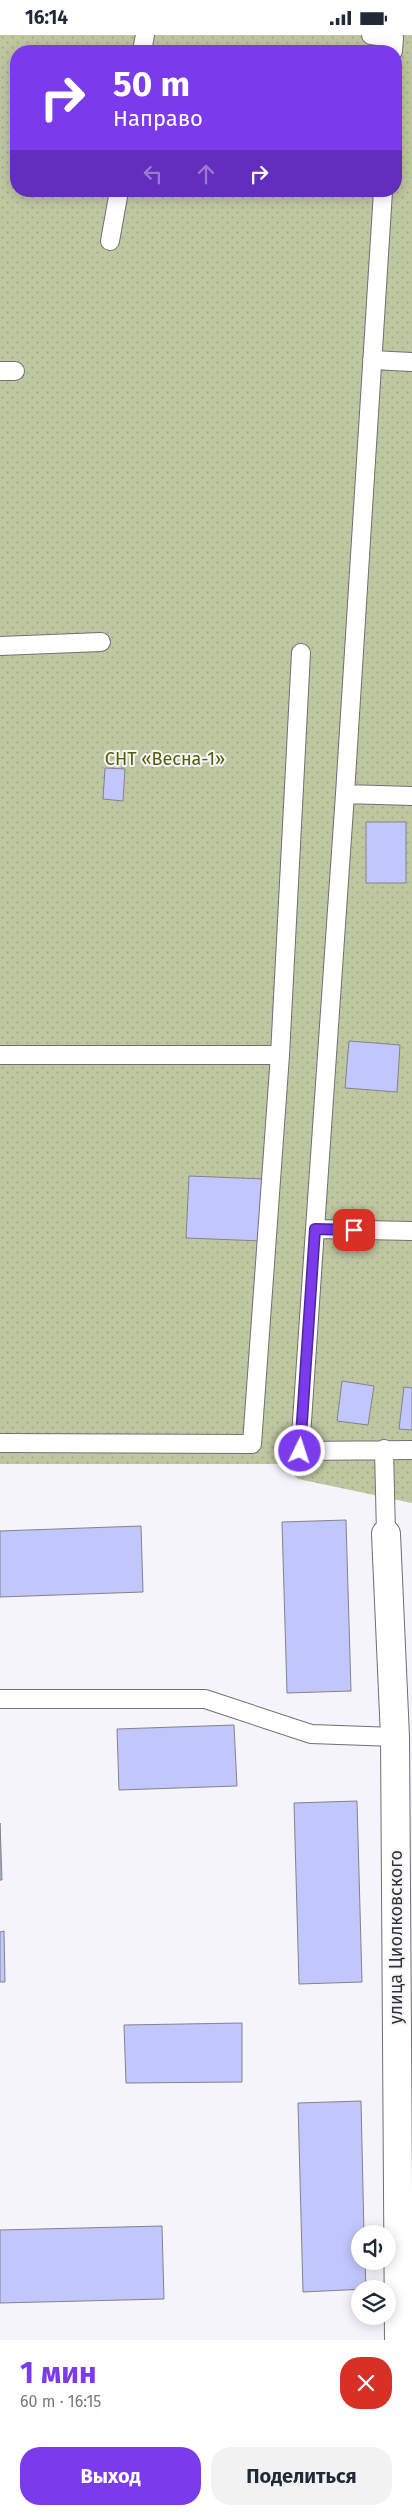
<!DOCTYPE html>
<html lang="ru">
<meta charset="utf-8">
<style>
:root{--surface:#fff;--page:#f2f2f3;--text:#1f2937;--muted:#747a83;--accent:#7c3aed}
body{margin:0;font-family:"Fira Sans",sans-serif;background:var(--page);color:var(--text);height:100vh;display:flex;flex-direction:column;font-size:19px;white-space:nowrap}
*{box-sizing:border-box;margin:0}
p{font-size:16px;color:var(--muted)}
.icon{flex:none;width:28px;height:28px;fill:none;stroke:currentColor;stroke-width:2;stroke-linecap:round;stroke-linejoin:round}
.map{position:relative;height:2305px;overflow:hidden}
.sheet{display:flex;flex-direction:column;background:var(--surface);flex:1}
.sheet>*{flex:none}
.banner{position:absolute;left:10px;top:10px;width:392px;height:152px;border-radius:20px;box-shadow:0 2px 12px #0003;background:#7c3aed;color:#fff;overflow:hidden}
.controls{position:absolute;left:351px;top:2190px;display:grid;gap:10px}
.controls a{display:grid;place-items:center;width:45px;height:45px;border-radius:50%;background:var(--surface);box-shadow:0 2px 12px #0003;font-size:25px}
.pin{position:absolute;display:grid;place-items:center;width:42px;height:42px;color:#fff;margin:-21px;border-radius:10px;box-shadow:0 2px 8px #0006}
.me{position:absolute;width:55px;margin:-28px;rotate:4deg;stroke-linejoin:round;filter:drop-shadow(0 0 4px #0008)}
.turn{display:flex;align-items:center;gap:18px;height:105px;padding:0 20px;font-size:22px}
.turn .icon{width:65px;height:65px;stroke-width:2.5}
.turn b{display:block;font-size:35px;line-height:42px}
.lanes{display:flex;align-items:center;height:48px;padding:0 20px;background:#0003;justify-content:center;gap:25px;direction:ltr}
.lanes .off{opacity:.35}
.round{display:grid;place-items:center;flex:none;width:52px;height:52px;border-radius:20px;background:var(--page)}
.overview{display:flex;align-items:center;justify-content:space-between;height:85px;padding:0 20px}
h1{font-size:30px;font-weight:700;line-height:38px;color:var(--accent)}
.cta{display:flex;gap:10px;margin-top:auto;padding:10px 20px}
.cta a{flex:1;height:58px;border-radius:20px;background:var(--accent);color:#fff;font-size:20px;font-weight:700;line-height:58px;text-align:center}
.cta a+a{background:var(--page);color:var(--text)}
.status{display:flex;justify-content:space-between;align-items:center;height:35px;padding:0 25px;background:var(--surface);direction:ltr}
.status svg{height:14px;fill:currentColor}
.map>svg:first-child{display:block}
</style>
<div class="status"><b>16:14</b><svg viewBox="0 0 49 12"><path d="M0 12V9h3v3zM5 12V6h3v6zM10 12V3h3v9zM15 12V0h3v12zM26 1h20v11H26zM47 4h2v5h-2z"/></svg></div>
<div class="map">
<svg width="412" height="2305" viewBox="0 0 412 2305">
<defs>
<pattern id="park-dots" width="8" height="8" patternUnits="userSpaceOnUse" patternTransform="scale(1.25)"><rect width="8" height="8" fill="#bfc7a1"/><path d="M2 2h.1M6 6h.1" fill="none" stroke="#a5ab8b" stroke-width="1.8" stroke-linecap="round"/></pattern>
</defs>
<rect width="100%" height="100%" fill="#f4f4fa"/>
<path fill="url(#park-dots)" fill-rule="evenodd" d="M 0,0 L 412,0 L 412,1468 L 298,1444 L 282,1429 L 0,1429 ZM 16,16 L 396,16 L 396,156 L 16,156 Z"/>
<path fill="#c1c6fc" stroke="#838389" d="M 105,733 L 125,734 L 123,766 L 103,764 Z
M 366,787 L 406,787 L 406,848 L 366,848 Z
M 349,1006 L 400,1010 L 397,1057 L 345,1053 Z
M 189,1141 L 265,1144 L 262,1206 L 186,1203 Z
M 342,1346 L 374,1351 L 368,1390 L 337,1386 Z
M 404,1352 L 412,1353 L 412,1395 L 399,1394 Z
M 346,1485 L 351,1656 L 287,1658 L 282,1487 Z
M 141,1491 L 143,1557 L 0,1562 L 0,1496 Z
M 234,1690 L 237,1751 L 119,1755 L 117,1694 Z
M 357,1766 L 362,1947 L 299,1949 L 294,1768 Z
M 0,1788 L 2,1845 L 0,1845 Z
M 4,1896 L 5,1947 L 0,1947 L 0,1897 Z
M 242,1988 L 242,2047 L 126,2048 L 124,1990 Z
M 361,2066 L 364,2199 L 360,2199 L 360,2226 L 365,2226 L 366,2254 L 303,2257 L 298,2068 Z
M 162,2191 L 164,2264 L 0,2268 L 0,2195 Z"/>
<g fill="none" stroke-linecap="round" stroke-linejoin="round">
<defs>
<path id="lane" d="M 371,0 L 394,3 L 393,16
M 142,16 L 145,0
M 110,206 L 119,156
M 372,325 L 412,327
M 0,336 L 15,336
M 0,611 L 101,607
M 345,759 L 383,156
M 0,1020 L 280,1020
M 315,1194 L 345,759 L 412,761
M 412,1196 L 315,1194 L 300,1416 L 412,1415
M 0,1408 L 252,1409 L 280,1020 L 301,618
M 384,1414 L 386,1499
M 0,1664 L 205,1664 L 311,1699 L 395,1702"/>
<path id="street" d="M 386,1499 L 395,1702 L 399,2305"/>
</defs>
<use href="#lane" stroke="#6f7075" stroke-width="20"/>
<use href="#street" stroke="#6f7075" stroke-width="30"/>
<use href="#lane" stroke="#fff" stroke-width="18"/>
<use href="#street" stroke="#fff" stroke-width="28"/>
</g>
<g fill="none" stroke-linecap="round" stroke-linejoin="round">
<defs>
<path id="route" d="M 300,1416 L 315,1194 L 354,1195"/>
</defs>
<use href="#route" stroke="#51269a" stroke-width="12"/>
<use href="#route" stroke="#7c3aed" stroke-width="9"/>
</g>
<g text-anchor="middle" dominant-baseline="central" stroke-width="4" stroke-linejoin="round" paint-order="stroke">
<g font-size="18" fill="#535f00" stroke="#f4f4fa">
<text x="165" y="724">СНТ «Весна-1»</text>
</g>
<g font-size="18" fill="#333335" stroke="#f4f4fa">
<text transform="translate(396 1902) rotate(-90)">улица Циолковского</text>
</g>
</g>
</svg>
<div class="controls">
<a><svg class="icon" aria-label="sound" viewBox="0 0 24 24"><path d="M4 9h4l5-4v14l-5-4H4zM17 9q2 3 0 6"/></svg></a>
<a><svg class="icon" aria-label="layers" viewBox="0 0 24 24"><path d="M12 4l9 5-9 5-9-5zM3 14l9 5 9-5"/></svg></a>
</div>
<div class="pin" style="left:354px;top:1195px;background:#d93025"><svg class="icon" aria-label="arrive" viewBox="0 0 24 24"><path d="M6 21V4h12l-3 4 3 4H6"/></svg></div>
<svg class="me" style="left:300px;top:1416px" viewBox="-20 -20 40 40"><circle r="17" fill="#7c3aed" stroke="#fff" stroke-width="3"/><path d="M0-11L8 9 0 5-8 9z" fill="#fff"/></svg>
<div class="banner">
<div class="turn"><svg class="icon" aria-label="right" viewBox="0 0 24 24"><path d="M7 20v-9h11M14 6l5 5-5 5"/></svg><div><b>50 m</b>Направо</div></div>
<div class="lanes"><svg class="icon off" aria-label="left" viewBox="0 0 24 24"><path d="M17 20v-9H6M10 6l-5 5 5 5"/></svg><svg class="icon off" aria-label="ahead" viewBox="0 0 24 24"><path d="M12 20V5M6 11l6-6 6 6"/></svg><svg class="icon" aria-label="right" viewBox="0 0 24 24"><path d="M7 20v-9h11M14 6l5 5-5 5"/></svg></div>
</div>
</div>
<section class="sheet">
<div class="overview"><div><h1>1 мин</h1><p>60 m · 16:15</p></div><a class="round" style="background:#d93025;color:#fff"><svg class="icon" aria-label="close" viewBox="0 0 24 24"><path d="M6 6l12 12M18 6L6 18"/></svg></a></div>
<div class="cta"><a>Выход</a><a>Поделиться</a></div>
</section>
